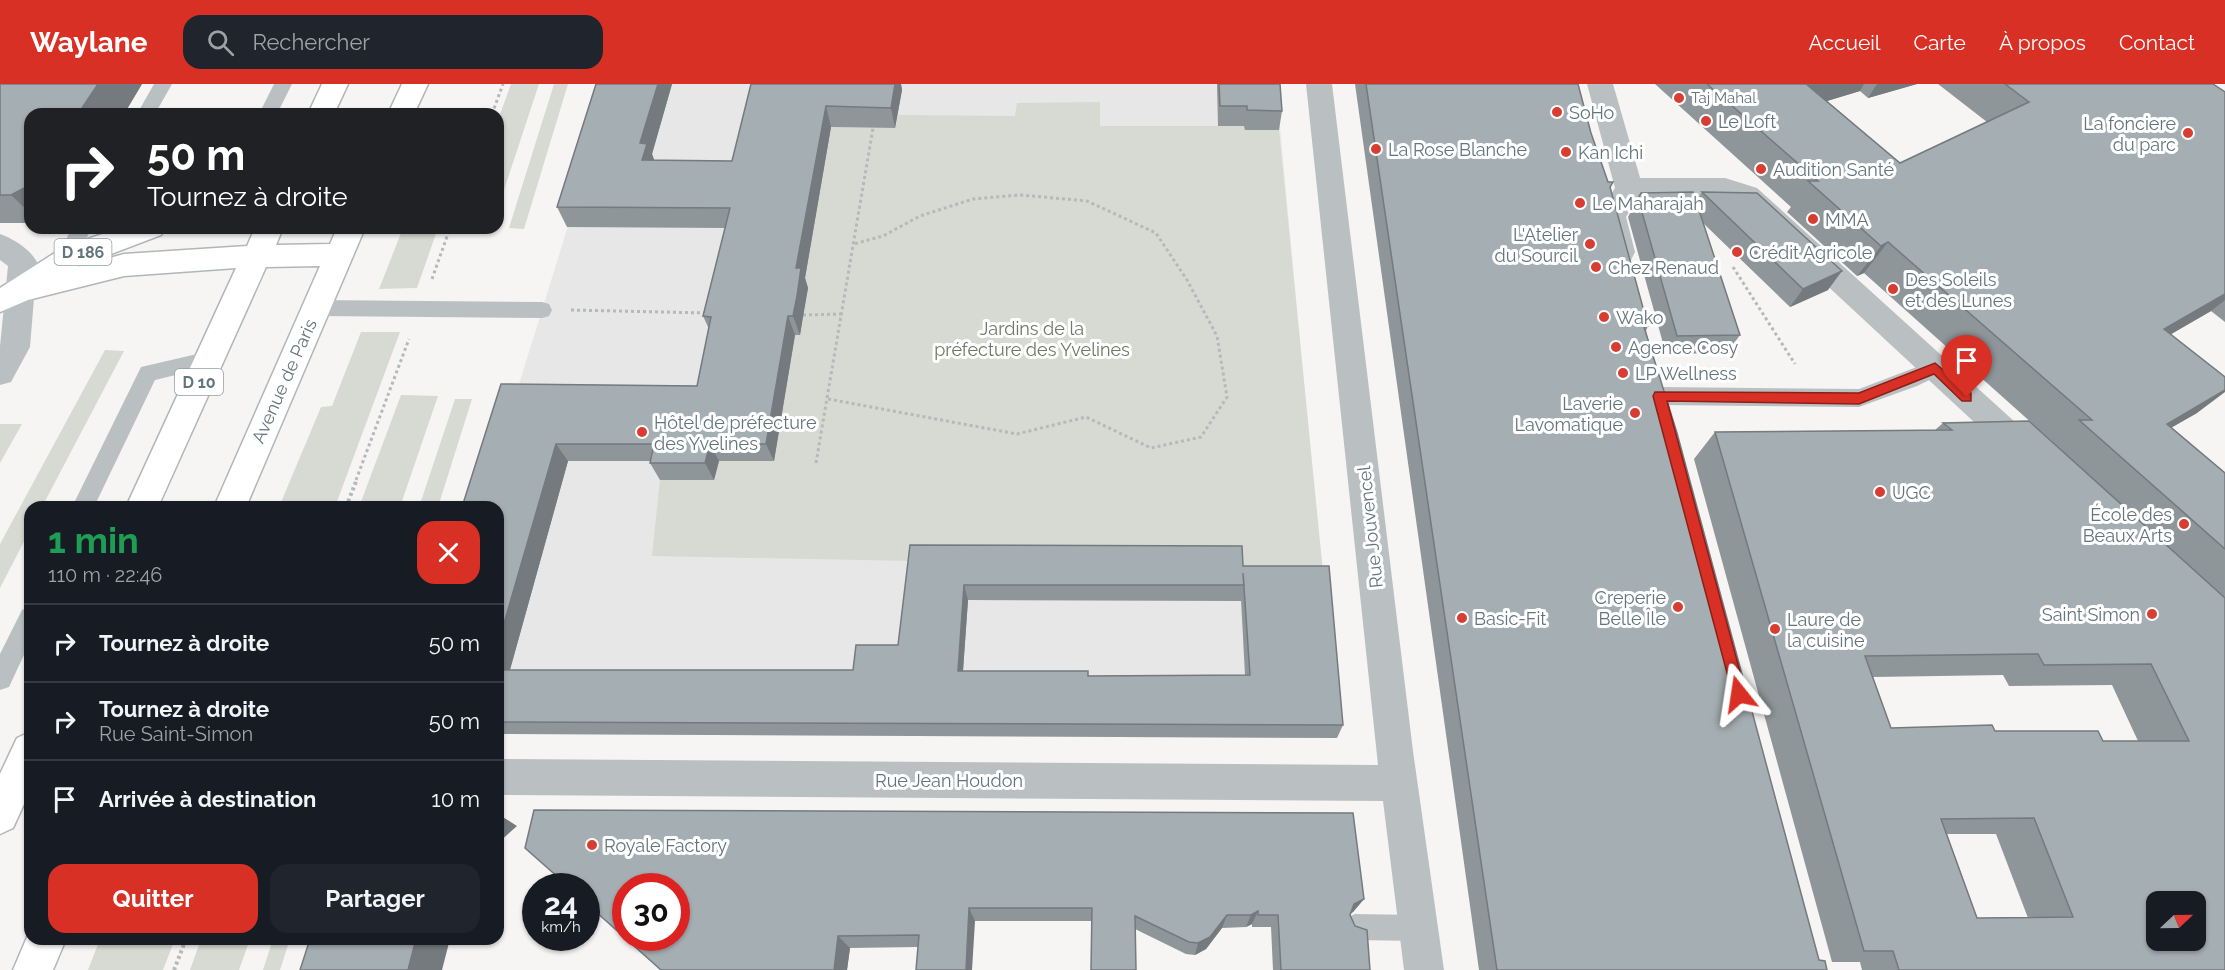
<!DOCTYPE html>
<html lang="fr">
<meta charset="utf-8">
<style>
:root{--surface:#171b24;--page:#20242c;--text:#f1f3f6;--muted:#9ea1a6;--line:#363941;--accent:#d93025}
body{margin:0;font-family:Raleway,sans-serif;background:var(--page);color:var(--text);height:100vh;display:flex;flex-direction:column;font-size:22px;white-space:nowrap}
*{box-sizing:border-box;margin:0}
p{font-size:20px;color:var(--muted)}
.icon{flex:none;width:33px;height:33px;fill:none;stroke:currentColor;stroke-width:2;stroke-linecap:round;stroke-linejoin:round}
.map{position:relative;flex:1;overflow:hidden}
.panel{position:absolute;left:24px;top:417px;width:480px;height:444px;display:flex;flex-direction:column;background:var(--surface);border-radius:18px;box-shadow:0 2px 4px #0004}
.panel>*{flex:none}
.hud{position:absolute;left:24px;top:24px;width:480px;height:126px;border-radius:18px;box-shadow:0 2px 4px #0004;background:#202124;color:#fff;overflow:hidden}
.needle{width:39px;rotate:68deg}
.tools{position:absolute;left:2146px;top:807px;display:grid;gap:12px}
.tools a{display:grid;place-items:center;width:60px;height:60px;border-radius:12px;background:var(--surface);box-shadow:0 2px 4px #0004;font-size:30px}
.speed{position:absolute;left:522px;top:789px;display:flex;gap:12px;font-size:30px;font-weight:700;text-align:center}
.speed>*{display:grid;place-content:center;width:78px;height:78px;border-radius:50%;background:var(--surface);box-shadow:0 2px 4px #0004;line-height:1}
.speed small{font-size:15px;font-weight:400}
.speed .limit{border:9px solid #d22;background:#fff;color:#111}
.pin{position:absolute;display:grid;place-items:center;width:51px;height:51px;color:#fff;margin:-62px -26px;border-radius:50% 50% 50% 0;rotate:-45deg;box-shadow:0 0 6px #0007}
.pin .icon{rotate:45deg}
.me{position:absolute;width:66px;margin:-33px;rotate:345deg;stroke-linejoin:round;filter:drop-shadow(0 0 4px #0008)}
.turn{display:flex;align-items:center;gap:21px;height:126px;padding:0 24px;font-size:27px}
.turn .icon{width:78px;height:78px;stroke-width:2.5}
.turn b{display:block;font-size:42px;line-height:51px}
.round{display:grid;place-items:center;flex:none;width:63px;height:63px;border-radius:18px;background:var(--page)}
.head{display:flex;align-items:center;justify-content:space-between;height:102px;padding:0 24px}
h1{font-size:36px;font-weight:700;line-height:45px;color:#1e9e55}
.action{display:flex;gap:12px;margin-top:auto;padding:12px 24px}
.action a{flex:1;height:69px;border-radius:18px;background:var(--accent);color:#fff;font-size:24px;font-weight:700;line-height:69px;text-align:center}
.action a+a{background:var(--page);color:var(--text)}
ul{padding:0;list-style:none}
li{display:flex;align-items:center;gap:18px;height:78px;padding:0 24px;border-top:2px solid var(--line)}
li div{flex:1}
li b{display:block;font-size:22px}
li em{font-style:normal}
header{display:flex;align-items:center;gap:36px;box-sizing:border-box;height:84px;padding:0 30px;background:var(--accent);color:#fff}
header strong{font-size:28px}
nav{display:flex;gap:33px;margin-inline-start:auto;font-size:21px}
.search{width:420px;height:54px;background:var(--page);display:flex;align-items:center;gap:15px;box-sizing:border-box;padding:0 21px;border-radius:18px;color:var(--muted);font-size:22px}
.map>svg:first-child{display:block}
</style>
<header>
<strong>Waylane</strong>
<div class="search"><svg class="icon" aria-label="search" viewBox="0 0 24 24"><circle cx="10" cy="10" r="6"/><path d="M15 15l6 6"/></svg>Rechercher</div>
<nav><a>Accueil</a><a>Carte</a><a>À propos</a><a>Contact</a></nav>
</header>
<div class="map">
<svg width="2225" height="886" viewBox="0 0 2225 886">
<rect width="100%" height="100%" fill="#f6f5f3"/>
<path fill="#e6e7e6" d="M 612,0 L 1276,0 L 1337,654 L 498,650 L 498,423 L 481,423 Z"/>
<path fill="#d6dad2" d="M 511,0 L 539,0 L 498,124 L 498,36 Z
M 554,0 L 568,0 L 524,145 L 509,144 Z
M 1100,18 L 1100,42 L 1219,42 L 1243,22 L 1245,46 L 1279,46 L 1324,498 L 915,477 L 652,472 L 660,396 L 714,396 L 719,377 L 774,377 L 795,251 L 800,251 L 808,204 L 803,204 L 821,98 L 826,43 L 895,44 L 898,31 L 1015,32 L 1017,19 Z
M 403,144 L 438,144 L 417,204 L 379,205 Z
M 361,248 L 400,248 L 335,423 L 279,423 L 321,323 L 332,322 Z
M 105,266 L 124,267 L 42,423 L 30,423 L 30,446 L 0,504 L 0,460 Z
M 401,311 L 438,312 L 400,423 L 359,423 Z
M 455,315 L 472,315 L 438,423 L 419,423 Z
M 0,340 L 22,340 L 0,379 Z
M 100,855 L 175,855 L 163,886 L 88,886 Z
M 201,855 L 250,855 L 239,886 L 190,886 Z
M 273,855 L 290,855 L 280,886 L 263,886 Z"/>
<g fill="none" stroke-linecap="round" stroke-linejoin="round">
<defs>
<path id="primary" d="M 322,0 L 348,0 L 334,30 L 308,30 Z
M 402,0 L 428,0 L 414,30 L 388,30 Z
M 120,144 L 165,144 L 161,151 L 77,183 L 124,170 L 247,162 L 255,144 L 283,144 L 276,161 L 330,160 L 337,144 L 365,144 L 246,423 L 214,423 L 320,182 L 266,183 L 158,423 L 126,423 L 236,184 L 124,192 L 28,216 L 0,228 L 0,204 L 64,163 Z
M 30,648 L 30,707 L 13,744 L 0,750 L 0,690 L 17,654 Z
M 30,846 L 30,855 L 66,855 L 53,886 L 13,886 Z"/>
</defs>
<use href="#primary" stroke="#b0b6b9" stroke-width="3"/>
<path stroke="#b5b9bb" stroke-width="3" stroke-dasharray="3 3" stroke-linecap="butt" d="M 492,30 L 503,0
M 1733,183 L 1795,280
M 432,195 L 450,144
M 571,226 L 707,229
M 803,231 L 843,230
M 828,315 L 1017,350 L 1086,333 L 1151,364 L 1201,353 L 1227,313 L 1217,252 L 1187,196 L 1156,149 L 1087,117 L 1021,111 L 973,115 L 920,132 L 883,152 L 854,160
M 816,379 L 873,44
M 356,396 L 409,255"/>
<path stroke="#b5b9bb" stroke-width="4" stroke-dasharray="3 3" stroke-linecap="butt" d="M 346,423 L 357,395
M 174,886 L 186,855"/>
<path fill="#bac0c2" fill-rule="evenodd" d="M 154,0 L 172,0 L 155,30 L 137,30 Z
M 274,0 L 292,0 L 277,30 L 259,30 Z
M 72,144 L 92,144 L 67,190 L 60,192 L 53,190 L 50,185 Z
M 316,216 L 542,218 L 549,220 L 552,226 L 549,232 L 542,234 L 316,232 L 309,230 L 306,224 L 309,218 Z
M 210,267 L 217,269 L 220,275 L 217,281 L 155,296 L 94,423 L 72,423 L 141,283 Z
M 1935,276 L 1942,278 L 1945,284 L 1942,290 L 1917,302 L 1859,323 L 1659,321 L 1652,318 L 1648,312 L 1652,306 L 1659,303 L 1859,305 Z
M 30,522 L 30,558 L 9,603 L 0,606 L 0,570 L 22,526 Z
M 1355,830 L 1418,831 L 1427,835 L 1431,844 L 1427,853 L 1418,857 L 1355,856 L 1346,852 L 1342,843 L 1346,834 Z"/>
<path fill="#bac0c2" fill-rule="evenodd" d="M 1587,0 L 1613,0 L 1643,104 L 1639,111 L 1629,114 L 1619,111 L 1615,104 Z"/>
<path fill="#bac0c2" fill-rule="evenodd" d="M 1306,0 L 1332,0 L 1413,667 L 1444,886 L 1404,886 L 1383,717 L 498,711 L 498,675 L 1378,681 Z
M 1629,94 L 1725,94 L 1757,104 L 2038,359 L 2043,368 L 2038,377 L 2027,381 L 2016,377 L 1737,118 L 1724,114 L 1637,114 L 1626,133 L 1635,168 L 1631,176 L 1621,179 L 1611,176 L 1598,133 L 1619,97 Z
M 0,150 C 14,155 30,165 37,178 L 30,263 L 11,298 L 0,301 L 0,262 L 8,182 L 0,176 Z"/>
<use href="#primary" fill="#fff" fill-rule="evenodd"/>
</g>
<path fill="#8e9699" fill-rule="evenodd" d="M 0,0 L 142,0 L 124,30 L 30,30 L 30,139 L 0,139 Z
M 596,0 L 672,0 L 652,70 L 654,76 L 732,77 L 751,0 L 901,0 L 902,6 L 895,44 L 831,43 L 805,194 L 808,204 L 803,231 L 800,251 L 795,251 L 774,377 L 719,377 L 714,396 L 660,396 L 650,379 L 650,377 L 568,377 L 510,586 L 853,586 L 898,561 L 910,461 L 1243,482 L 1343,641 L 1337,654 L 498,650 L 498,423 L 501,300 L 697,302 L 709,245 L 703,232 L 725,144 L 567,143 L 557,123 ZM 1241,515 L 1245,591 L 1088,592 L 963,587 L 968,516 L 1241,517 Z
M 1217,0 L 1280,0 L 1282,27 L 1279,46 L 1245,46 L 1244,42 L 1218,42 Z
M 1355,0 L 1578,0 L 1591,49 L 1610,103 L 1648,242 L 1646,247 L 1819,876 L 1827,886 L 1479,886 Z
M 1655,0 L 1917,0 L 1868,14 L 1860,7 L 1827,17 L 1900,79 L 1987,38 L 1938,0 L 2213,0 L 2225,8 L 2225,238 L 2211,227 L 2171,250 L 2197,329 L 2171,343 L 2225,389 L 2225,886 L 1862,886 L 1860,878 L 1832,878 L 1694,375 L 1715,348 L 1935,346 L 1943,339 L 2053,358 L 1864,189 L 1857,192 L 1787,128 L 1791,123 ZM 2003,591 L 2009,602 L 2112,601 L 2138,657 L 2103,657 L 1995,647 L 1891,644 L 1873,593 ZM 1947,750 L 1996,750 L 2028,834 L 1977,834 Z
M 1702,108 L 1828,206 L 1790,223 L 1703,139 L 1740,251 L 1727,269 L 1666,270 L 1628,133 L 1641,109 L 1696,118 Z
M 1364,815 L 1353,828 L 1350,830 L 1350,831 L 1370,886 L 1273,886 L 1271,843 L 1252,843 L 1252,840 L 1246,843 L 1222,844 L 1206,865 L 1195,871 L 1186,870 L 1135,845 L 1092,837 L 975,837 L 918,863 L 850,864 L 847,886 L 661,886 L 586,819 Z"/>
<path fill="#747a7d" d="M 98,0 L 142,0 L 124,30 L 78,30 Z
M 658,0 L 672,0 L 652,70 L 656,81 L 642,76 L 640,59 Z
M 895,0 L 901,0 L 902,6 L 895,44 L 891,24 Z
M 1802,0 L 1864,0 L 1860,7 L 1784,30 Z
M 1877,0 L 1917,0 L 1868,14 Z
M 826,22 L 831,43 L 805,194 L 808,204 L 800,251 L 793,232 L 796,184 Z
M 30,101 L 30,129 L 11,111 Z
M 1888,158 L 1864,189 L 1857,192 L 1881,162 Z
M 1842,187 L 1828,206 L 1790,223 L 1803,205 Z
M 2225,210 L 2225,216 L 2211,227 L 2130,274 L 2164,245 Z
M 788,232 L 795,251 L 774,377 L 766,360 Z
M 2225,306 L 2225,308 L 2197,329 L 2131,367 L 2167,340 Z
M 556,360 L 568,377 L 506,600 L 498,593 L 498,560 Z
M 710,360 L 719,377 L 714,396 L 705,379 Z
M 964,501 L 968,516 L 962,600 L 958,587 Z
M 498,730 L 517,742 L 498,759 Z
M 1364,815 L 1353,828 L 1344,833 L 1354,820 Z
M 969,824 L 975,837 L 972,886 L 966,886 Z
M 1258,827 L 1252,840 L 1246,843 L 1251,831 Z
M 1227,831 L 1222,844 L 1206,865 L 1195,871 L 1198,859 Z
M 838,852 L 850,864 L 847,886 L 834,886 Z
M 416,855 L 450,855 L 442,886 L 408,886 Z"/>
<path fill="#a5aeb2" stroke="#747a7d" stroke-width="1.5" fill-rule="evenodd" d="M 0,0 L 98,0 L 78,30 L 30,30 L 30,101 L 11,111 L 0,111 Z
M 596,0 L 658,0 L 640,59 L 647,60 L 642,76 L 732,77 L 751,0 L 895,0 L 891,24 L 826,22 L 796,184 L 801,184 L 797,212 L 793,232 L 788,232 L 766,360 L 710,360 L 705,379 L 650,379 L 654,360 L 556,360 L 498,560 L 498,423 L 462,423 L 501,300 L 697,302 L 711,233 L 703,232 L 730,124 L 557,123 Z
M 1219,0 L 1280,0 L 1282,27 L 1247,26 L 1247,22 L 1220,22 Z
M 1366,0 L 1578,0 L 1591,49 L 1608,98 L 1613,98 L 1610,103 L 1648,242 L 1644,243 L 1677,349 L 1819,876 L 1825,877 L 1827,886 L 1497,886 Z
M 1707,0 L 1806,0 L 1900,79 L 2029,18 L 2005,0 L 2213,0 L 2225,8 L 2225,210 L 2164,245 L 2225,293 L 2225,306 L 2167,340 L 2225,389 L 2225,465 L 2079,336 L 2092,336 L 1888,158 L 1881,162 L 1808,97 L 1818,97 Z
M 1693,108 L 1740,251 L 1677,252 L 1638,114 L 1641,109 Z
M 1702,108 L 1757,109 L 1842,187 L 1803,205 Z
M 2029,337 L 2225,514 L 2225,886 L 1899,886 L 1893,867 L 1864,867 L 1715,348 L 1952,346 L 1943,339 ZM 2038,570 L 2044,581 L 2151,580 L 2189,657 L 2103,657 L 2098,647 L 1995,647 L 1992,641 L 1891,644 L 1865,572 ZM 2034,734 L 2073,833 L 1977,834 L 1941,735 ZM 2157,818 L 2196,818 L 2196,856 L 2157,856 Z
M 910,461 L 1242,462 L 1243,482 L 1329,482 L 1343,641 L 498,638 L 498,586 L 853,586 L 856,561 L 898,561 ZM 1243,489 L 1250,591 L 1088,592 L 1088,587 L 958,587 L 964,501 L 1244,501 Z
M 534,726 L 1353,729 L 1364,815 L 1354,820 L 1350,831 L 1355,842 L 1367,846 L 1370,886 L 1281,886 L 1278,831 L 1258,831 L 1258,827 L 1251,831 L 1227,831 L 1210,853 L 1198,859 L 1189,858 L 1135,832 L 1136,886 L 1091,886 L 1092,824 L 969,824 L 966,886 L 916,886 L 919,851 L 838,852 L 834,886 L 661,886 L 586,819 L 586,802 L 568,802 L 525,764 ZM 626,802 L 676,802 L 676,854 L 626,854 Z
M 310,855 L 416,855 L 408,886 L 300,886 Z"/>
<path fill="#d93025" stroke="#8d1f18" stroke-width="1.5" d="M 1935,279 L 1971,309 L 1971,317 L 1962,317 L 1934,290 L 1859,320 L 1667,317 L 1746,610 L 1744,615 L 1734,615 L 1653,312 L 1655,308 L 1859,309 Z"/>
<g fill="#d73d31" stroke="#fff" stroke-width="2">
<circle cx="1679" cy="14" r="6"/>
<circle cx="1557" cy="28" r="6"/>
<circle cx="1706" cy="37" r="6"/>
<circle cx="2188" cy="49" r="6"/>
<circle cx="1376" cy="65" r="6"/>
<circle cx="1566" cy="68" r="6"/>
<circle cx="1761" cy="85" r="6"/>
<circle cx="1580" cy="119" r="6"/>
<circle cx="1813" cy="135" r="6"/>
<circle cx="1590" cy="160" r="6"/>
<circle cx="1737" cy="168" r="6"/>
<circle cx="1596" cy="183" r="6"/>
<circle cx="1893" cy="205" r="6"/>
<circle cx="1604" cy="233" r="6"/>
<circle cx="1616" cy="263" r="6"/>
<circle cx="1623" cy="289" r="6"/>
<circle cx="1635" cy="329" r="6"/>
<circle cx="642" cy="348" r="6"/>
<circle cx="1880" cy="408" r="6"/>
<circle cx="2184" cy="440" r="6"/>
<circle cx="1678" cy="523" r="6"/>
<circle cx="2152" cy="530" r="6"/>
<circle cx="1462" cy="534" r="6"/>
<circle cx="1775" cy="545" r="6"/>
<circle cx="592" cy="761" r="6"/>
</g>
<g text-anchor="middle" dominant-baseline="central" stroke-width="6" stroke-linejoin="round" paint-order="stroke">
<g font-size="15" fill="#63757c" stroke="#fff" text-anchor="start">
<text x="1691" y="14">Taj Mahal</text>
</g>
<g fill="#fff" stroke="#929ea3" stroke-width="1.5">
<rect x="54.5" y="155" width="57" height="26" rx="4.5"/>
<rect x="175" y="285" width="48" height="26" rx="4.5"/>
</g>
<g font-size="16" font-weight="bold" fill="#63757c">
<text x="83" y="168">D 186</text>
<text x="199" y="298">D 10</text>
</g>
<g font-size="18" fill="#63757c" stroke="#fff" text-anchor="start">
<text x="1569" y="28">SoHo</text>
<text x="1718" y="37">Le Loft</text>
<text x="2176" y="39" text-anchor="end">La fonciere<tspan x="2176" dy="21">du parc</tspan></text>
<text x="1388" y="65">La Rose Blanche</text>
<text x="1578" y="68">Kan Ichi</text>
<text x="1773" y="85">Audition Santé</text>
<text x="1592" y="119">Le Maharajah</text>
<text x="1825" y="135">MMA</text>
<text x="1578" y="150" text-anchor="end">L'Atelier<tspan x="1578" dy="21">du Sourcil</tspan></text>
<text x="1749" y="168">Crédit Agricole</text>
<text x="1608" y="183">Chez Renaud</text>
<text x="1905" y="195">Des Soleils<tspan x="1905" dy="21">et des Lunes</tspan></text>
<text x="1616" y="233">Wako</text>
<text x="1628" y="263">Agence Cosy</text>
<text x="1635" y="289">LP Wellness</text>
<text x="1623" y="319" text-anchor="end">Laverie<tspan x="1623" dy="21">Lavomatique</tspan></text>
<text x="654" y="338">Hôtel de préfecture<tspan x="654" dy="21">des Yvelines</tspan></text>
<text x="1892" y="408">UGC</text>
<text x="2172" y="430" text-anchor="end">École des<tspan x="2172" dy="21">Beaux Arts</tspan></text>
<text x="1666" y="513" text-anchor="end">Creperie<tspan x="1666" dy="21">Belle Île</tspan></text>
<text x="2140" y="530" text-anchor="end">Saint Simon</text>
<text x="1474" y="534">Basic-Fit</text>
<text x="1787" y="535">Laure de<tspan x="1787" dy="21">la cuisine</tspan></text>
<text x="604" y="761">Royale Factory</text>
</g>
<g font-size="18" fill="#6c7965" stroke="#fff">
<text x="1032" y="244">Jardins de la<tspan x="1032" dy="21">préfecture des Yvelines</tspan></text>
</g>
<g font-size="18" fill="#63757c" stroke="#fff">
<text transform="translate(284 297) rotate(-66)">Avenue de Paris</text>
<text transform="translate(1370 443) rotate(-96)">Rue Jouvencel</text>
<text x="949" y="696">Rue Jean Houdon</text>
</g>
</g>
</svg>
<div class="tools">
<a><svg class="needle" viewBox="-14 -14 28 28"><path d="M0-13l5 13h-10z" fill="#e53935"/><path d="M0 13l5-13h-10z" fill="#9ea1a6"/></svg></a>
</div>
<div class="speed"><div>24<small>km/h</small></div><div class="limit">30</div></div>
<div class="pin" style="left:1967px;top:313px;background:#d93025"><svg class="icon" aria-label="arrive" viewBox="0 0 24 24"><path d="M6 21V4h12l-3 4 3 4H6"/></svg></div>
<svg class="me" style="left:1739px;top:610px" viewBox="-20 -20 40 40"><path d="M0-17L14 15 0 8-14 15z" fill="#d93025" stroke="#fff" stroke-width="4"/></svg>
<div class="hud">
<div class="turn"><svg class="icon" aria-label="right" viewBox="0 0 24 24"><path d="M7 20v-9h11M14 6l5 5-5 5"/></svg><div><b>50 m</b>Tournez à droite</div></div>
</div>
<section class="panel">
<div class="head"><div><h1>1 min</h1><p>110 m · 22:46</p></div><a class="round" style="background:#d93025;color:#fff"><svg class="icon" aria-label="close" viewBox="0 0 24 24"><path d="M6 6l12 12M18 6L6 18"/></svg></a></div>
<ul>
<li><svg class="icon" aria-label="right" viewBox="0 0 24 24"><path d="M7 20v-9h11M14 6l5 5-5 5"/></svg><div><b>Tournez à droite</b></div><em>50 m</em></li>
<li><svg class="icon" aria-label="right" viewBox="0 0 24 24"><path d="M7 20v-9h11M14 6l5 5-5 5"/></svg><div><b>Tournez à droite</b><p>Rue Saint-Simon</p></div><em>50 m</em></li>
<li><svg class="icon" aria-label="arrive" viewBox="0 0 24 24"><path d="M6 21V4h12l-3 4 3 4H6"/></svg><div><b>Arrivée à destination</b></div><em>10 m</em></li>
</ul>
<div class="action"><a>Quitter</a><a>Partager</a></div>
</section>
</div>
